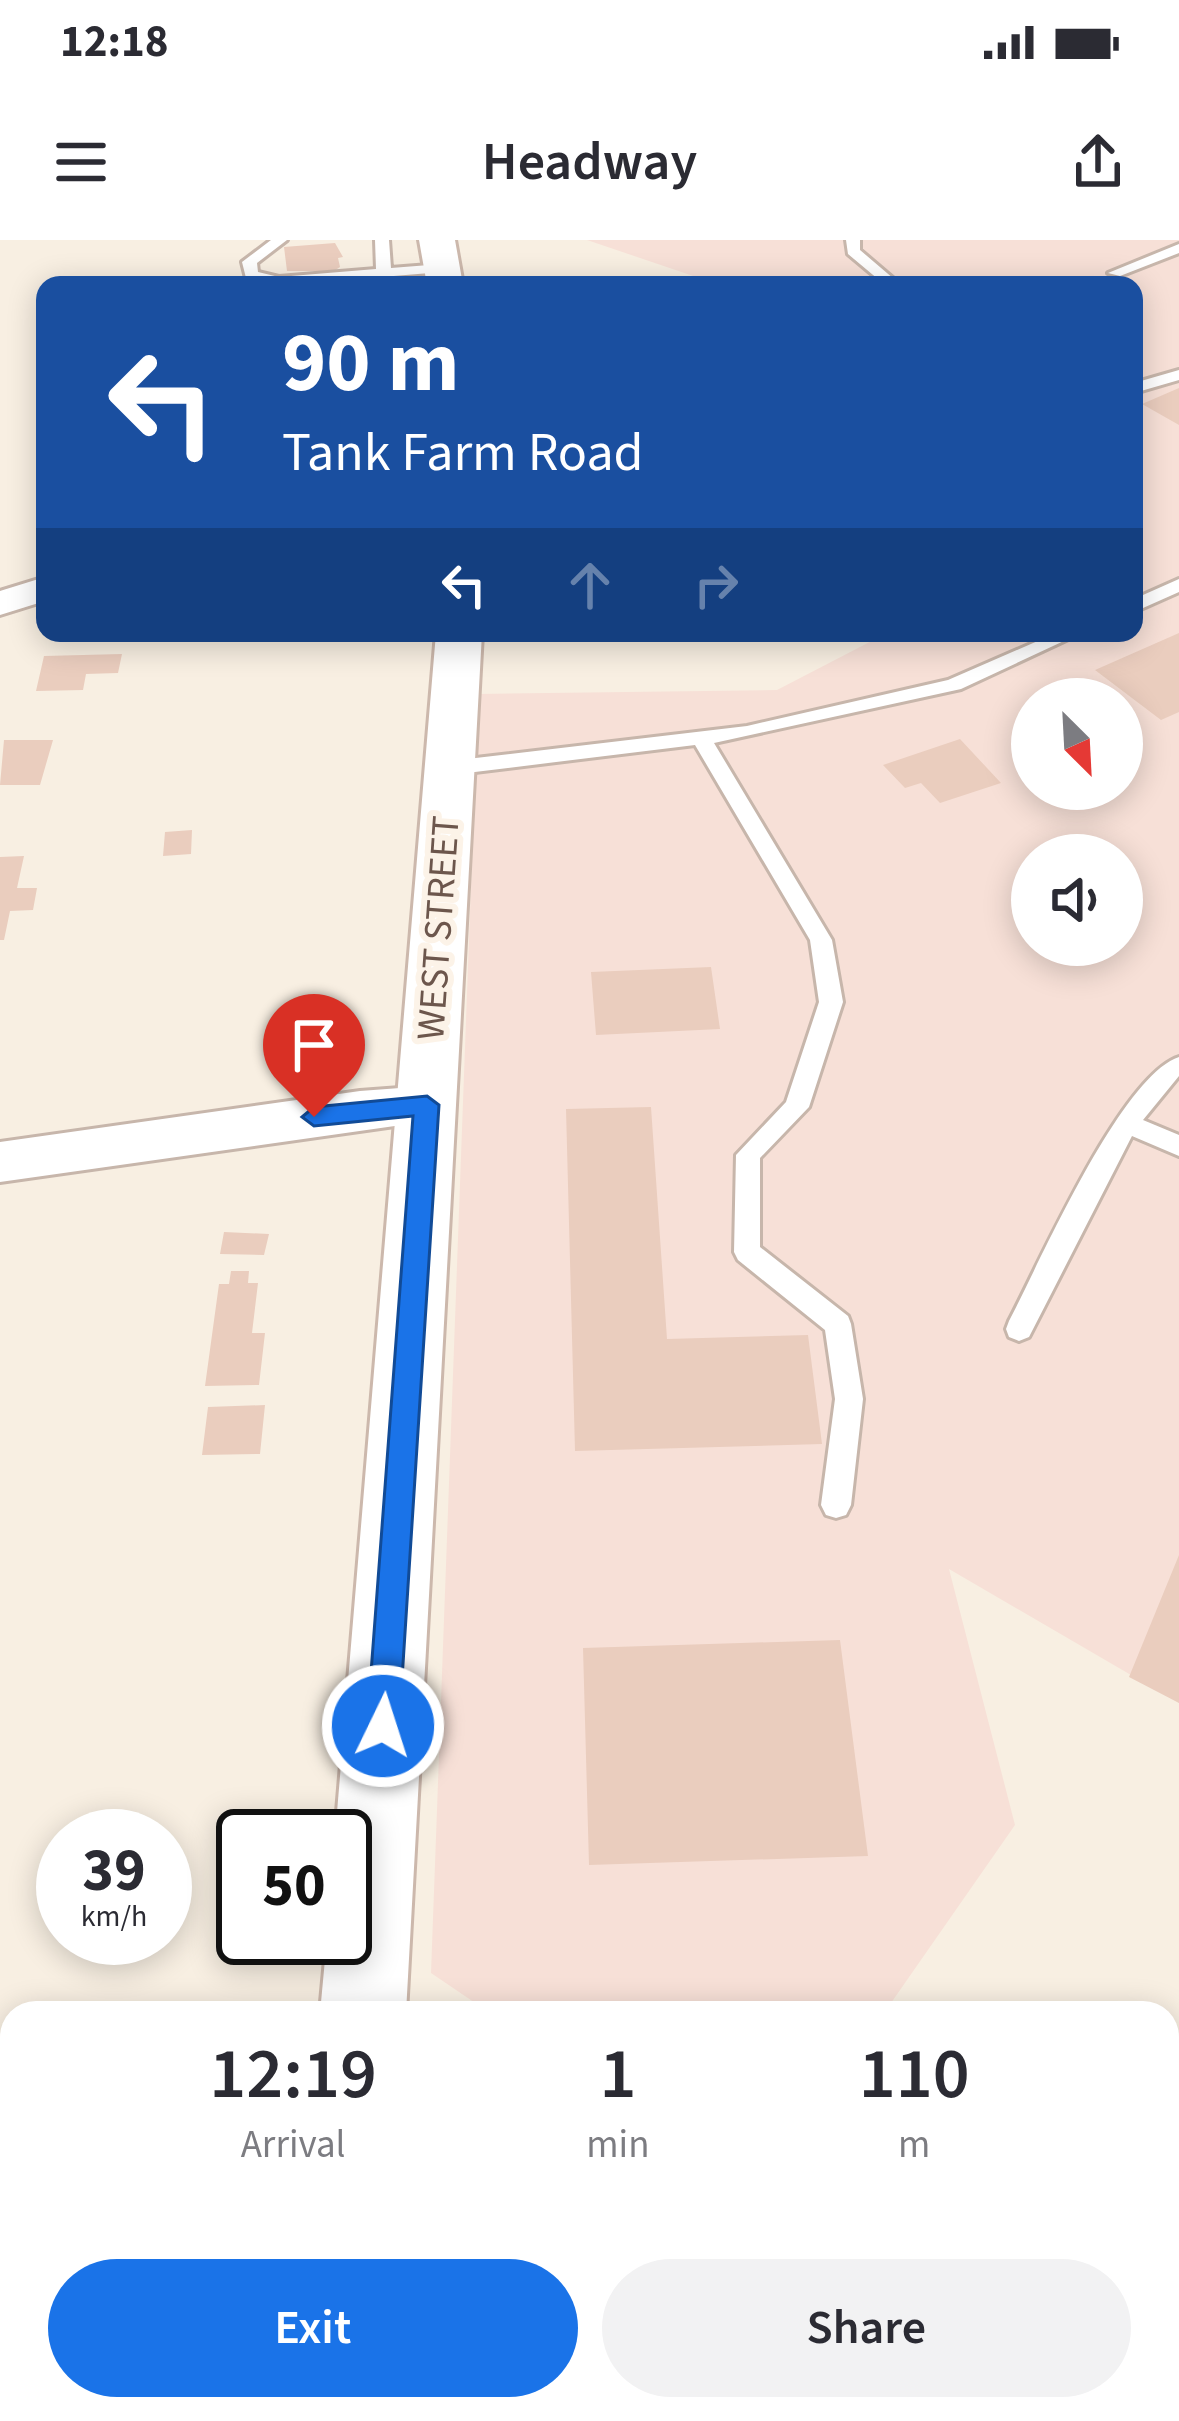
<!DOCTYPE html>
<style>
:root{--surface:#fff;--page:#f2f2f3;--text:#2b2b33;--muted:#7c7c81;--accent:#1a73e8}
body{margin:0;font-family:"Source Sans 3",sans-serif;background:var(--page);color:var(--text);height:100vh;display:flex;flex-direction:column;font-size:45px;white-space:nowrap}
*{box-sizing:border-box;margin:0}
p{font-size:39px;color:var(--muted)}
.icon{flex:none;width:66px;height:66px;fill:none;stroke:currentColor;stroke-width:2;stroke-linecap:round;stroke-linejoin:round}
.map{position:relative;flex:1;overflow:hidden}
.sheet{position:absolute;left:0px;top:1761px;width:1179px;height:420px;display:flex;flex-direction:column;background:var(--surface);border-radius:36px 36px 0 0;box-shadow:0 6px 30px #0003}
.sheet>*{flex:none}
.banner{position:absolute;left:36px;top:36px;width:1107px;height:366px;border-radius:24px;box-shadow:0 6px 30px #0003;background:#1a4fa0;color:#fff;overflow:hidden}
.needle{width:78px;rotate:156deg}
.buttons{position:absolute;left:1011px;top:438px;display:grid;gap:24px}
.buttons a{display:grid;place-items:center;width:132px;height:132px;border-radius:50%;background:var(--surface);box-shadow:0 6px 30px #0003;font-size:60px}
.speed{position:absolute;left:36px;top:1569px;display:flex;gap:24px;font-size:60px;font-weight:700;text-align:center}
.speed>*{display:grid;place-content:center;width:156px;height:156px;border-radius:50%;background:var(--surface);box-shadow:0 6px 30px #0003;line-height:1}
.speed small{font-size:30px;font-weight:400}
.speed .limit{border:6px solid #111;border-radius:18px;background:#fff;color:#111}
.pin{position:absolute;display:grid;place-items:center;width:102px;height:102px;color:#fff;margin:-123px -51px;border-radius:50% 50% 50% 0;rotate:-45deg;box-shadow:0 0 12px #0007}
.pin .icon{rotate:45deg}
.me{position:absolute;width:132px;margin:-66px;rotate:4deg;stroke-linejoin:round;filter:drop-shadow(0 0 9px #0008)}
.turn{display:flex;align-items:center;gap:42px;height:252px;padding:0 48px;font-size:54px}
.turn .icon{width:156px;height:156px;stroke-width:2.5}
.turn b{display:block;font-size:84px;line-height:102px}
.lanes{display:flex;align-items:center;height:114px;padding:0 48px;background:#0003;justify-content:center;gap:60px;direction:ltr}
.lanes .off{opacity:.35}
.eta{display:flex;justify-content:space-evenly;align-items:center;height:204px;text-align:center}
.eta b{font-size:72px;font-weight:600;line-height:84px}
.primary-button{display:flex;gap:24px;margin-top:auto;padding:24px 48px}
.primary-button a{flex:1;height:138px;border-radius:72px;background:var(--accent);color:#fff;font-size:48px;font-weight:600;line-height:138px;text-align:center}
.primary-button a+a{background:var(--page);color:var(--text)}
.status{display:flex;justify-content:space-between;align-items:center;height:84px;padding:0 60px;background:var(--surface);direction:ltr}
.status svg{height:33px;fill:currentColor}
header{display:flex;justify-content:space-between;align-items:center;height:156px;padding:0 48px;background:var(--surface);font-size:54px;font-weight:600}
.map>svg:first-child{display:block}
</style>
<div class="status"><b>12:18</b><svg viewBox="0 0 49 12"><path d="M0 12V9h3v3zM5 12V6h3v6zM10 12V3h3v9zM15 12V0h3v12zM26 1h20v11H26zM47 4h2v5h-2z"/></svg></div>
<header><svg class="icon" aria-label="menu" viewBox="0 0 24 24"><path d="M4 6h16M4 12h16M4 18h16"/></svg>Headway<svg class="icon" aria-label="share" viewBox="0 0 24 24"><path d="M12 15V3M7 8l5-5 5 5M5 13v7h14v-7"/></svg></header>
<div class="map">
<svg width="1179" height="2181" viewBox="0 0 1179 2181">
<rect width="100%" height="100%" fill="#f8efe2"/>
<path fill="#f7e0d7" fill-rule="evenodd" d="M 587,0 L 1179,0 L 1179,1463 L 949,1329 L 1015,1585 L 884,1773 L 490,1773 L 431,1733 L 478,454 L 777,450 L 887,393 L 1134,393 L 1134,45 L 774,45 L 705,40 ZM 1032,459 L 1122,459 L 1122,549 L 1032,549 ZM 1032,615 L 1122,615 L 1122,705 L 1032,705 Z"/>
<path fill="#eacdbe" d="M 335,3 L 343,17 L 338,18 L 340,27 L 334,31 L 287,31 L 284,7 Z
M 1179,148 L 1179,185 L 1142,164 Z
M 1179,393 L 1179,472 L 1161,480 L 1095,430 Z
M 122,414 L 118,433 L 86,434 L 83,450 L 36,451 L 44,416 Z
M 1071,444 L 1089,459 L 1035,459 Z
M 960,499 L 1001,543 L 940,563 L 921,543 L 905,548 L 883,525 Z
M 4,500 L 53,500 L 40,545 L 0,545 Z
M 192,590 L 191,614 L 163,616 L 165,592 Z
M 24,616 L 17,648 L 37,648 L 33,670 L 10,671 L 4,700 L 0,700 L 0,617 Z
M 711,727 L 720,789 L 596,795 L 591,732 Z
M 651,867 L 667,1099 L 808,1095 L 822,1204 L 575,1211 L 566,869 Z
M 224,992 L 269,994 L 264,1015 L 220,1014 Z
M 231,1031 L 249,1031 L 248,1043 L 258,1043 L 252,1093 L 265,1093 L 259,1145 L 205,1146 L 219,1044 L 229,1044 Z
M 265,1165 L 260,1214 L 202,1215 L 208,1167 Z
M 1179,1315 L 1179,1463 L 1129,1437 Z
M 840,1400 L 868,1616 L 589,1625 L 583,1408 Z"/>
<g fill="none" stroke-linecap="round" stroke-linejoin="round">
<defs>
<path id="lane" d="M 271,0 L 287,0 L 257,23 L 258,32 L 279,37 L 376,29 L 375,0 L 389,0 L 391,28 L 442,24 L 449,28 L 442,32 L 285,45 L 246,38 L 242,22 Z
M 846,0 L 860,0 L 860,10 L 901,45 L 885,45 L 848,14 Z
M 1179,4 L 1179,13 L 1120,36 L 1108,33 Z
M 1179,130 L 1179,140 L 1134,153 L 1134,143 Z
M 1179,339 L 1179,352 L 1134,372 L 1134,359 Z
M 1056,393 L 1081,393 L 961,449 L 714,503 L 832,700 L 843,762 L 809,867 L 760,918 L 760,1007 L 848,1076 L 851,1084 L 863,1159 L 851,1265 L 846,1275 L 836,1278 L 826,1275 L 821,1265 L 835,1159 L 825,1090 L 738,1020 L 734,1012 L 736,915 L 786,862 L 819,762 L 810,700 L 695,505 L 450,535 L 440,528 L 450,521 L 747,486 L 948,440 Z
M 1179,817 L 1179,836 L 1143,880 L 1179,895 L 1179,916 L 1132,896 L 1029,1097 L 1019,1101 L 1009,1097 L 1006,1089 L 1009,1081 C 1040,1022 1121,836 1179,817 Z"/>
<path id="street" d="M 45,337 L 45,361 L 0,375 L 0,351 Z
M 427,846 L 444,851 L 451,865 L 444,879 L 0,942 L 0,902 L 360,851 Z"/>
<path id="secondary" d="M 419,0 L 455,0 L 463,45 L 427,45 Z
M 436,393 L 482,393 L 406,1773 L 320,1773 L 327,1698 L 345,1698 L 345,1596 L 335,1596 Z
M 288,2169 L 384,2169 L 383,2181 L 287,2181 Z"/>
</defs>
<use href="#lane" stroke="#c7b6ab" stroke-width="6"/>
<use href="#street" stroke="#c7b6ab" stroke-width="6"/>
<use href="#secondary" stroke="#ccb8ac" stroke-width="6"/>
<use href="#lane" fill="#fff" fill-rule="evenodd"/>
<use href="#street" fill="#fff" fill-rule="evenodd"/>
<use href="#secondary" fill="#fff" fill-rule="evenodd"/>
</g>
<path fill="#1a73e8" stroke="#114b97" stroke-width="3" d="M 427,856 L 439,865 L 399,1486 L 395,1497 L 383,1502 L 372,1497 L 367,1486 L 413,876 L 314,886 L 302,877 L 314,867 Z"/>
<g text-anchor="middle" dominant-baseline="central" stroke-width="12" stroke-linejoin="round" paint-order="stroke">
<g font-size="39" fill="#6c564c" stroke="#fcf3e8">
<text transform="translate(439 688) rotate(-86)">WEST STREET</text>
</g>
</g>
</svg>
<div class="buttons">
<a><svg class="needle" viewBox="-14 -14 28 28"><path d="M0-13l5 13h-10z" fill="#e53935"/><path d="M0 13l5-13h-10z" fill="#7c7c81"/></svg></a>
<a><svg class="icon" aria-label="sound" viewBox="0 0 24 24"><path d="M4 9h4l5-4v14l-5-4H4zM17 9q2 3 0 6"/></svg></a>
</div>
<div class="speed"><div>39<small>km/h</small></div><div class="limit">50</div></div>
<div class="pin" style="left:314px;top:877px;background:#d93025"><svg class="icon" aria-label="arrive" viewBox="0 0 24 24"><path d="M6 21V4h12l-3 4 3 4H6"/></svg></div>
<svg class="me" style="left:383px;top:1486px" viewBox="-20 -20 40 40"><circle r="17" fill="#1a73e8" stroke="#fff" stroke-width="3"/><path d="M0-11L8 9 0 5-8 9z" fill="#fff"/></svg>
<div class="banner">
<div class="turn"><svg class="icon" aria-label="left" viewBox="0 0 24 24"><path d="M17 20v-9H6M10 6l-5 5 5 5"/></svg><div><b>90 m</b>Tank Farm Road</div></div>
<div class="lanes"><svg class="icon" aria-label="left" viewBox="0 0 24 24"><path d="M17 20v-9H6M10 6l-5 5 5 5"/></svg><svg class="icon off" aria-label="ahead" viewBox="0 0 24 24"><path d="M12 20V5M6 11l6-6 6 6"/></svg><svg class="icon off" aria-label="right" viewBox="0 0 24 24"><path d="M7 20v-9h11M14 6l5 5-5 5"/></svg></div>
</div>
<section class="sheet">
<div class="eta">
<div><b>12:19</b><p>Arrival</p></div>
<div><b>1</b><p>min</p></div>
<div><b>110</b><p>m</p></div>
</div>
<div class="primary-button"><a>Exit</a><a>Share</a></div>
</section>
</div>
